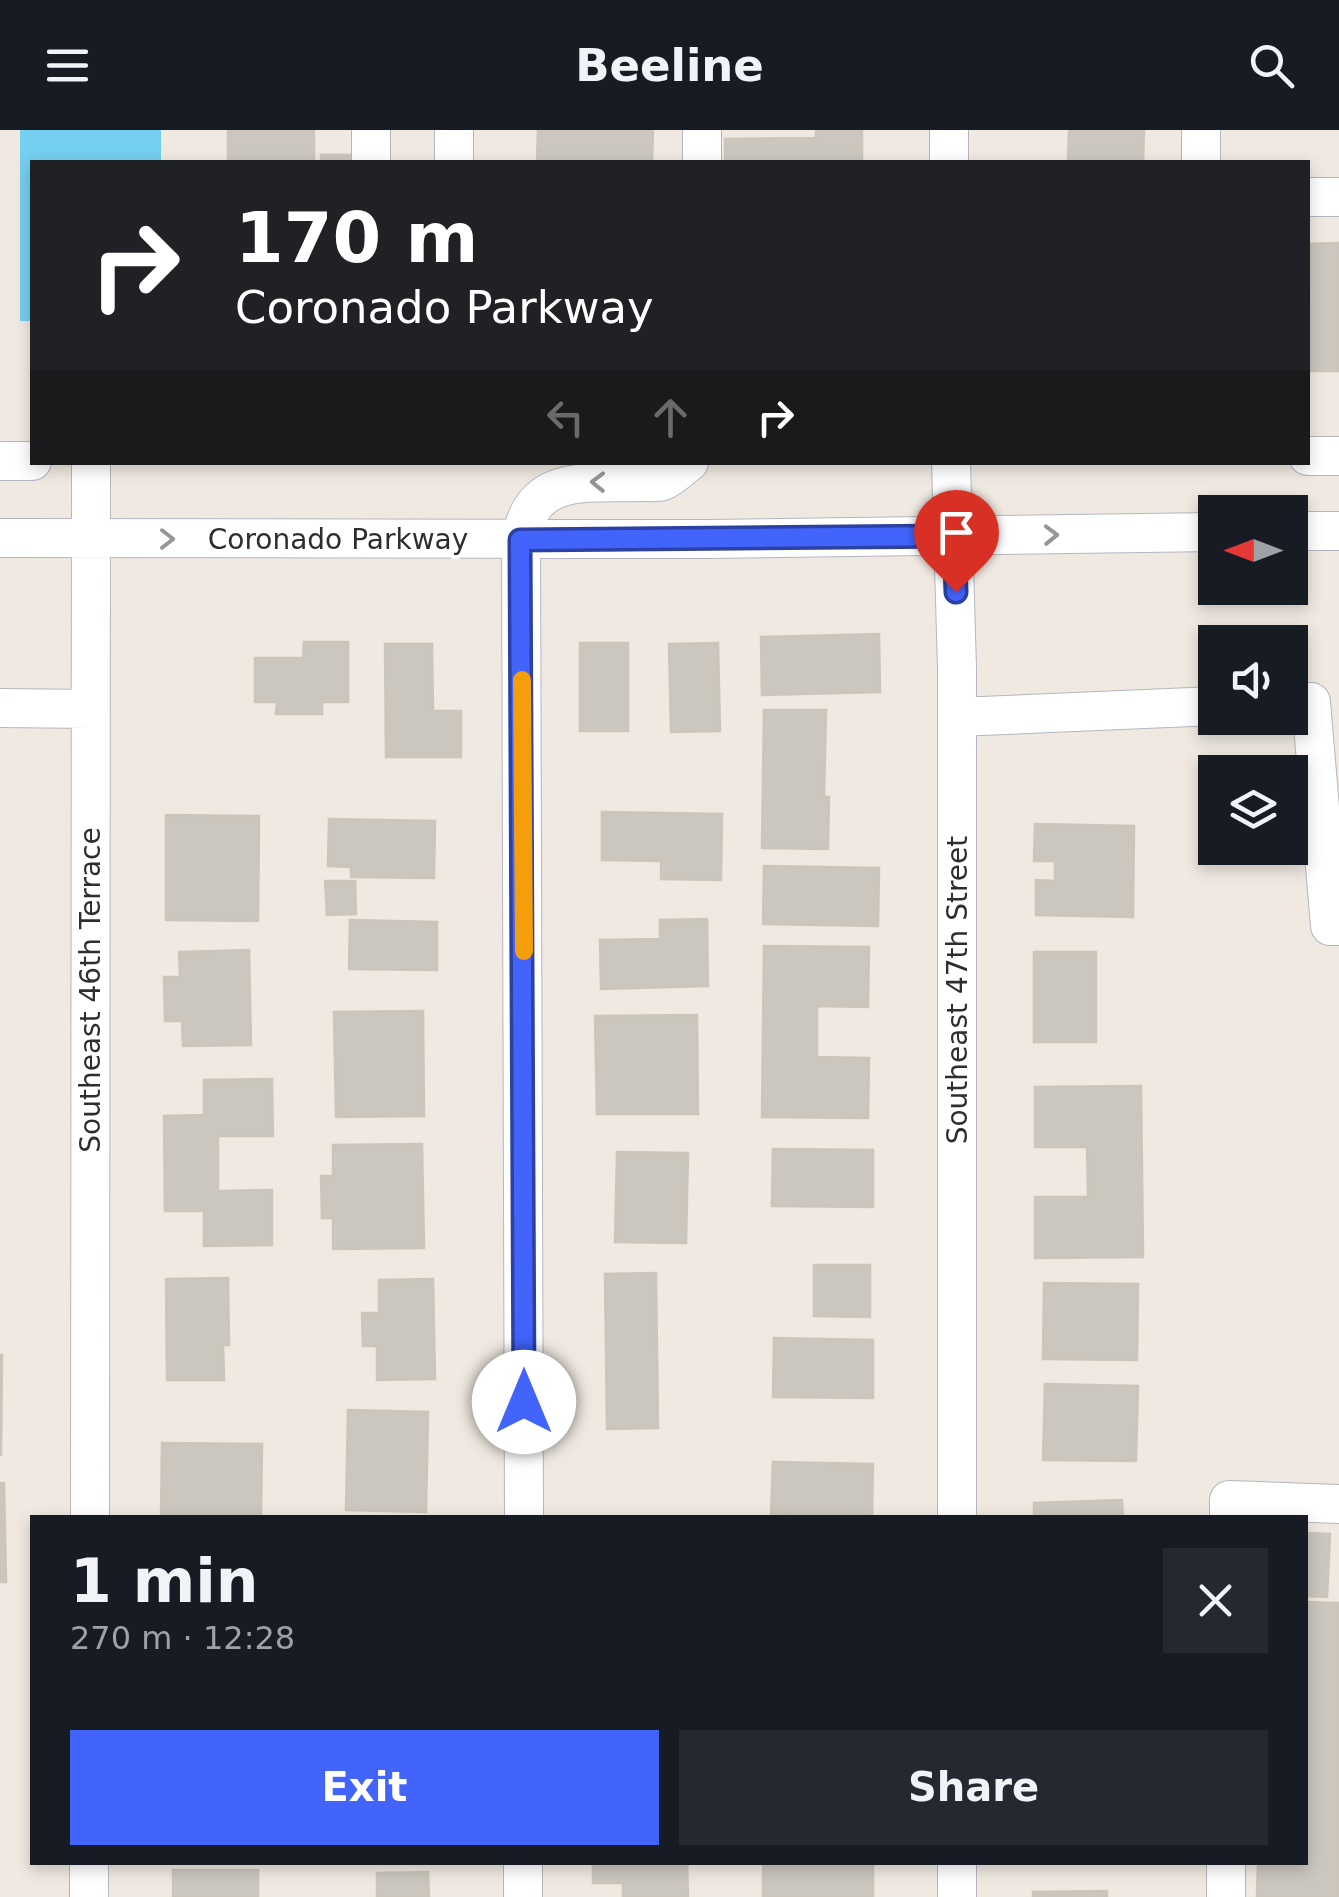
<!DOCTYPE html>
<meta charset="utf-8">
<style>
:root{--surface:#171b24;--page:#242831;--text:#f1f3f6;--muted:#9ea1a6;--accent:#4264fb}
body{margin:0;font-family:"DejaVu Sans",sans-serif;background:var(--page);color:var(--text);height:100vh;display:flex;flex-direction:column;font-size:38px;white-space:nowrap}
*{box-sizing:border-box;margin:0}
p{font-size:32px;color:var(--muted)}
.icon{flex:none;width:55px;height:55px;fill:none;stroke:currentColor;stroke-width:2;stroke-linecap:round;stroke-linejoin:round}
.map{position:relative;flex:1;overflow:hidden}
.drawer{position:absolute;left:30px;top:1385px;width:1278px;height:350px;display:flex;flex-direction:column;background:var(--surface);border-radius:0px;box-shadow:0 5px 15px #0003}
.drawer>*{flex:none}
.hud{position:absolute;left:30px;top:30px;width:1280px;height:305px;border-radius:0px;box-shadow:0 5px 15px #0003;background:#202124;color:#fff;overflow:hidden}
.needle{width:65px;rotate:270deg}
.fabs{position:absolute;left:1198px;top:365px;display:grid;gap:20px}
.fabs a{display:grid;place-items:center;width:110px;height:110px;border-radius:0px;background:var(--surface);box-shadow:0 5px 15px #0003;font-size:50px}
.pin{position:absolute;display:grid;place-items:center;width:85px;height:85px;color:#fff;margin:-102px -42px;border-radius:50% 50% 50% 0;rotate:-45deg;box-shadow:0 0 10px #0007}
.pin .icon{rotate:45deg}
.me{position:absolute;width:110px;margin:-55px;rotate:0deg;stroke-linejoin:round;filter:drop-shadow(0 0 8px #0008)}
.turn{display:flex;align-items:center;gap:35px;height:210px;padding:0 40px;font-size:45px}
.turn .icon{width:130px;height:130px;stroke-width:2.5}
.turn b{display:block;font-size:70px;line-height:85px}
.lanes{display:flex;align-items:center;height:95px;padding:0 40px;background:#0003;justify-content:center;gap:50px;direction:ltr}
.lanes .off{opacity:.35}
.round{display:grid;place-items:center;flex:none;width:105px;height:105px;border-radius:0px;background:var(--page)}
.headline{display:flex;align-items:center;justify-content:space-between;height:170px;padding:0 40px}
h1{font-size:60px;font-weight:700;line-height:75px}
.primary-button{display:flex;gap:20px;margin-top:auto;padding:20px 40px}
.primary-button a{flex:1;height:115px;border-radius:0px;background:var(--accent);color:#fff;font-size:40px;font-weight:700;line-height:115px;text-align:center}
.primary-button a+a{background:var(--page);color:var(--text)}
header{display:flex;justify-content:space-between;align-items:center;height:130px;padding:0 40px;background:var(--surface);font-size:45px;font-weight:700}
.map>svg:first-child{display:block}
</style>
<header><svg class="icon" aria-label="menu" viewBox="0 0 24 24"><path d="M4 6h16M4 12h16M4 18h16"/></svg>Beeline<svg class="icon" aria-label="search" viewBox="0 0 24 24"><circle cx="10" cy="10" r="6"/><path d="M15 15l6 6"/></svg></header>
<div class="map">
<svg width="1339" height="1767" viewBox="0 0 1339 1767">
<rect width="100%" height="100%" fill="#efe9e1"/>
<path fill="#75cff0" d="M 20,0 L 161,0 L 161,32 L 32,32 L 32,191 L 20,191 Z"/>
<path fill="#cbc7bf" stroke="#cbc5ba" stroke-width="2.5" d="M 228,0 L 314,0 L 314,32 L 228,32 Z
M 538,0 L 653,0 L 652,32 L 537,31 Z
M 816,0 L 862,0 L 862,32 L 725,32 L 725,9 L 816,8 Z
M 1069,0 L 1144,0 L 1143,32 L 1068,32 Z
M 321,25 L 357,25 L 357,32 L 321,32 Z
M 1339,113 L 1339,241 L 1308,241 L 1310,114 Z
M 879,504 L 880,562 L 762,565 L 761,507 Z
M 304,512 L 348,512 L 348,572 L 322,572 L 322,584 L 276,584 L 277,572 L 255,572 L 255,528 L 303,528 Z
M 580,513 L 628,513 L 628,601 L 580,601 Z
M 718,513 L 720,601 L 671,602 L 669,514 Z
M 385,514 L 432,514 L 433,581 L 461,581 L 461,627 L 386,627 Z
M 764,580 L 826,580 L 824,667 L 829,667 L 828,719 L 762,718 Z
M 602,682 L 722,684 L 721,750 L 661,749 L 661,731 L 602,730 Z
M 166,685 L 259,686 L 258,791 L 166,790 Z
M 329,689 L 435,691 L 434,748 L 351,747 L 351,737 L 328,736 Z
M 1035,694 L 1134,696 L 1133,787 L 1036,785 L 1036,750 L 1055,751 L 1055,731 L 1034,731 Z
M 764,736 L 879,738 L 878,796 L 763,794 Z
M 325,751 L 355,751 L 356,784 L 327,785 Z
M 707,789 L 708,856 L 601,859 L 600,810 L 660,809 L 660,790 Z
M 350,790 L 437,792 L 437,840 L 349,839 Z
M 764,816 L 869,817 L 868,877 L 817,876 L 817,927 L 869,928 L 868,988 L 762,987 Z
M 249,820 L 251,915 L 183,916 L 182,891 L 165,891 L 164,847 L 180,847 L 179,822 Z
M 1034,822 L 1096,822 L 1096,912 L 1034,912 Z
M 423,881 L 424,986 L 336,987 L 334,882 Z
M 697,885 L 698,984 L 597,984 L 595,886 Z
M 272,949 L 273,1006 L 218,1006 L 218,1061 L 272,1060 L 272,1115 L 204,1116 L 204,1081 L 165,1081 L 164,986 L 204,985 L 204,950 Z
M 1141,956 L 1143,1127 L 1035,1128 L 1035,1067 L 1088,1067 L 1087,1017 L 1035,1017 L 1035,957 Z
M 422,1014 L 424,1118 L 333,1119 L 333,1088 L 322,1088 L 321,1046 L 333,1046 L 333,1015 Z
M 773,1019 L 873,1020 L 873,1077 L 772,1076 Z
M 617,1022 L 688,1023 L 686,1113 L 615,1112 Z
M 814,1135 L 870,1135 L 870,1187 L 814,1186 Z
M 656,1143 L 658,1298 L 607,1299 L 605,1144 Z
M 228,1148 L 229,1215 L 223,1215 L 224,1250 L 167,1250 L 166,1149 Z
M 433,1149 L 435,1249 L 377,1250 L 377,1216 L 363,1216 L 362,1183 L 379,1183 L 379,1150 Z
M 1044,1153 L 1138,1154 L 1137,1230 L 1043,1229 Z
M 774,1208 L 873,1210 L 873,1268 L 773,1267 Z
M 0,1225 L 2,1225 L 1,1325 L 0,1325 Z
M 1045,1254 L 1138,1256 L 1136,1331 L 1043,1330 Z
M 348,1280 L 428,1282 L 426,1382 L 346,1380 Z
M 162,1313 L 262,1314 L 261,1388 L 161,1388 Z
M 773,1332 L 873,1334 L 872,1386 L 771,1384 Z
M 0,1353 L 4,1353 L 6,1452 L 0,1452 Z
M 1122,1370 L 1123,1388 L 1034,1388 L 1034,1373 Z
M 1305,1403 L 1330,1404 L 1327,1467 L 1305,1466 Z
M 1305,1472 L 1339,1473 L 1339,1767 L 1257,1767 L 1258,1732 L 1305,1732 Z
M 593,1732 L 687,1732 L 688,1767 L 623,1767 L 623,1753 L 593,1753 Z
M 763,1732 L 873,1732 L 873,1767 L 763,1767 Z
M 173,1740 L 258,1740 L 258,1767 L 173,1767 Z
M 428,1742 L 429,1767 L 377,1767 L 377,1743 Z
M 1107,1761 L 1107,1767 L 1033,1767 L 1033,1762 Z"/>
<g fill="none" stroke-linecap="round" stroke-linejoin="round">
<defs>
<path id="minor" d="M 371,0 L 371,32
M 454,0 L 454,32
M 702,0 L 702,32
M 949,0 L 949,32
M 1201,32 L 1201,0
M 1308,67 L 1339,67
M 1308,326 L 1339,326
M 0,331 L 32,331
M 951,332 L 957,538 L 957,1388
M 1290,401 L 1339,401
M 0,408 L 709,409 L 1215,402
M 1290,572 L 1311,572 L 1330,796 L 1339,796
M 0,578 L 91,579
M 957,587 L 1215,576
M 90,1388 L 91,332
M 524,1388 L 521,410 C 531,342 589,354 640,352 C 647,352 657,353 663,351 C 672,347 681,338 689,332
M 1229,1388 L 1229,1370 L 1339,1374
M 89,1767 L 89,1732
M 523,1767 L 523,1732
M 957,1767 L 957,1732
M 1226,1767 L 1226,1732"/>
</defs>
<use href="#minor" stroke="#b4b7c1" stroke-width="40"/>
<use href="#minor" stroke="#fff" stroke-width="38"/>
</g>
<defs><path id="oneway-chevron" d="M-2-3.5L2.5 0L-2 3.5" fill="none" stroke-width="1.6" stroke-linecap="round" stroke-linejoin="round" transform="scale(2.5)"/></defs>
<g stroke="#969696">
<use href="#oneway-chevron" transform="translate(598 352) rotate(-179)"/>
<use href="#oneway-chevron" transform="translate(1051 405) rotate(-1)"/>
<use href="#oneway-chevron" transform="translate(167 409)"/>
</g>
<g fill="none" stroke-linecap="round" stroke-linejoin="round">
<defs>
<path id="route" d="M 524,1272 L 520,410 L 954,406 L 956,462"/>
</defs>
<use href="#route" stroke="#2b41a3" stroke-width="25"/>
<use href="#route" stroke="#4264fb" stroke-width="18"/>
<path stroke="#f59e0b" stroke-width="18" d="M 522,550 L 524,821"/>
</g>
<g text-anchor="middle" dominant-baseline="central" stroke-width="8" stroke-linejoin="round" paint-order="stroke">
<g font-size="28" fill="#2e2e2e" stroke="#fff">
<text x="338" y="409">Coronado Parkway</text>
<text transform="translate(90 860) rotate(-90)">Southeast 46th Terrace</text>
<text transform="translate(957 860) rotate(-90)">Southeast 47th Street</text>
</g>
</g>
</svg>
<div class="fabs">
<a><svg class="needle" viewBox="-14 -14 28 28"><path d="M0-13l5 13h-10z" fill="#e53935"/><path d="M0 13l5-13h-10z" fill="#9ea1a6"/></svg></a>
<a><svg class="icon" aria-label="sound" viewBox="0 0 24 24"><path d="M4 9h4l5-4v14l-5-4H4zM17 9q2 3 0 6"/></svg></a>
<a><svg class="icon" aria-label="layers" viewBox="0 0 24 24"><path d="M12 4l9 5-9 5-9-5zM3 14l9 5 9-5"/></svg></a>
</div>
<div class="pin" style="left:956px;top:462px;background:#d93025"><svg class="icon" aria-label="arrive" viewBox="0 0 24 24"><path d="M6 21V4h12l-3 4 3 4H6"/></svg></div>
<svg class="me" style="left:524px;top:1272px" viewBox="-20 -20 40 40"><circle r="19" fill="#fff"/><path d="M0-13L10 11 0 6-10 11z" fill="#4264fb"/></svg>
<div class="hud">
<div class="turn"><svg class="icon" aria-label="right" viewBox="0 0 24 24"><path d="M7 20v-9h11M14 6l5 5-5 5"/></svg><div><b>170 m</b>Coronado Parkway</div></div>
<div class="lanes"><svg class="icon off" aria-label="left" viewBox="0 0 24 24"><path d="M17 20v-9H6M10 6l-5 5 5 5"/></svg><svg class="icon off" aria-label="ahead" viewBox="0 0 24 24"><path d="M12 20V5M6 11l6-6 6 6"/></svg><svg class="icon" aria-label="right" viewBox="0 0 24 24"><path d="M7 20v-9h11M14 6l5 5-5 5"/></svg></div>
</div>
<section class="drawer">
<div class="headline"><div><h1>1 min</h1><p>270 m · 12:28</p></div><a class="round"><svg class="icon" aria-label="close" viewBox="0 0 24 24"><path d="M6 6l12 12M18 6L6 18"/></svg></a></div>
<div class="primary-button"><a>Exit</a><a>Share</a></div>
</section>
</div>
